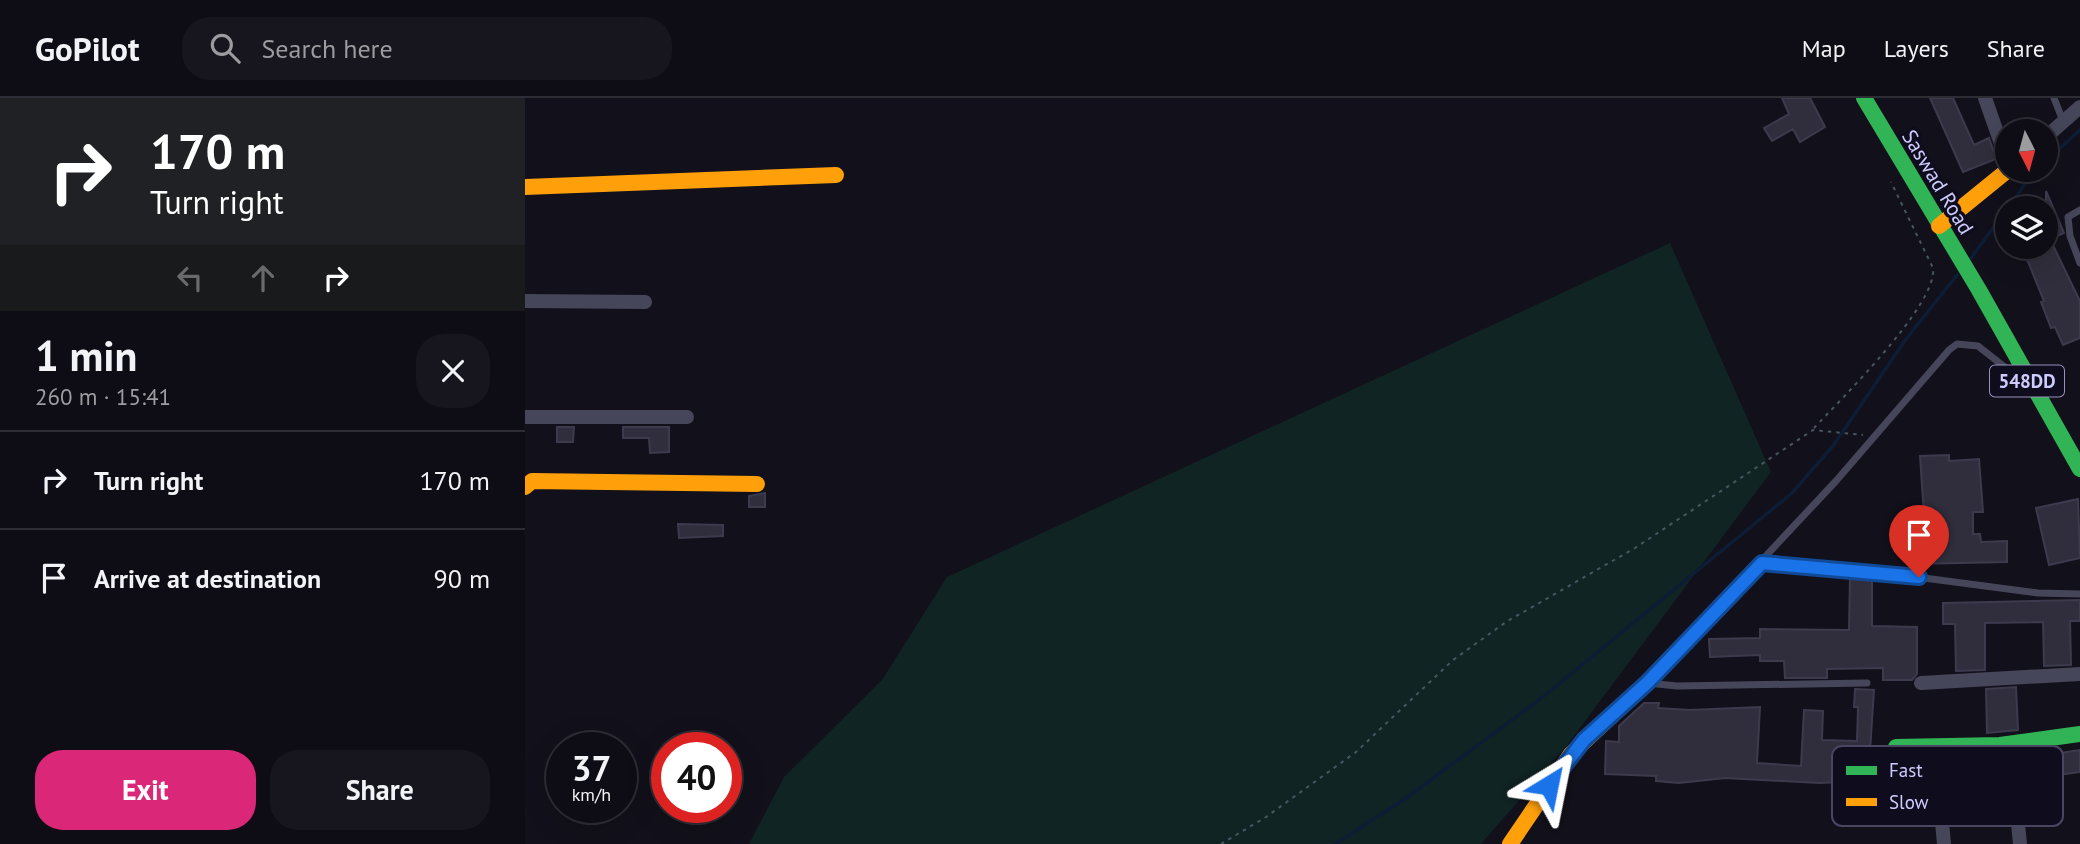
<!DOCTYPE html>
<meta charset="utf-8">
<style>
:root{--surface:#0e0c14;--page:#17151d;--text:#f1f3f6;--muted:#9b9ba0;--line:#2e2c34;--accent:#db2777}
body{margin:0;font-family:"PT Sans",sans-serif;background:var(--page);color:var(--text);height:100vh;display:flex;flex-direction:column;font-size:26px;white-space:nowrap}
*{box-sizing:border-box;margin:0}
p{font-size:23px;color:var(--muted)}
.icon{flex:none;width:38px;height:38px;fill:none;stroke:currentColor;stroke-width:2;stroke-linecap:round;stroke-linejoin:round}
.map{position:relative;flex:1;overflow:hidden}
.panel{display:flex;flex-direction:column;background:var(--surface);width:525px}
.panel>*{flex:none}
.guide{background:#202124;color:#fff;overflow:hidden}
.needle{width:46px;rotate:174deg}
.buttons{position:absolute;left:1470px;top:21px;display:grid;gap:14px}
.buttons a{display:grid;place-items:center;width:63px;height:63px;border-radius:50%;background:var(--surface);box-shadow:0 7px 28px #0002,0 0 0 2px var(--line);font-size:35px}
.speed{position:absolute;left:21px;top:634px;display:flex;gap:14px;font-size:35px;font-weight:700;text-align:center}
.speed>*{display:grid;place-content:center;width:91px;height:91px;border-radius:50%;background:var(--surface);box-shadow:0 7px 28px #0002,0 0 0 2px var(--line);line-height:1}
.speed small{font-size:18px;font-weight:400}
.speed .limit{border:10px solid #d22;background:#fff;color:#111}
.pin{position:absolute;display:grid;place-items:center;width:60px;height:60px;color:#fff;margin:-72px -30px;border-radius:50% 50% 50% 0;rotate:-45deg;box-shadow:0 0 7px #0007}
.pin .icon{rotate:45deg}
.me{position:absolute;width:77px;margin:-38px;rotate:35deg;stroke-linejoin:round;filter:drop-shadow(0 0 5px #0008)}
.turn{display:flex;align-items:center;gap:24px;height:147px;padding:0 35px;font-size:32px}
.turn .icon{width:91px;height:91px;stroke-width:2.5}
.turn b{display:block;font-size:49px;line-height:60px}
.lanes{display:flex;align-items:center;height:66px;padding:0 35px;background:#0003;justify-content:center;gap:35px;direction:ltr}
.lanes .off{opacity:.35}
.round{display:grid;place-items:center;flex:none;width:74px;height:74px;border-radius:28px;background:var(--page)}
.headline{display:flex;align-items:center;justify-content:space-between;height:119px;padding:0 35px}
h1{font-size:42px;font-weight:700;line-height:52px}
.cta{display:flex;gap:14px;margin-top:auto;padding:14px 35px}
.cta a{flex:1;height:80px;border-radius:28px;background:var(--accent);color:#fff;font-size:28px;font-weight:700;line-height:80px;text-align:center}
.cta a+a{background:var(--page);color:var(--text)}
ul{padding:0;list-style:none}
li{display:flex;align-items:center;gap:21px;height:98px;padding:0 35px;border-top:2px solid var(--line)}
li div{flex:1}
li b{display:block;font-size:26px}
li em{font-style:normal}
header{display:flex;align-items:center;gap:42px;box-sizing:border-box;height:98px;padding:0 35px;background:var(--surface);border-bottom:2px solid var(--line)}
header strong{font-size:33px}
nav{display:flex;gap:38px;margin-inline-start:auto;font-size:24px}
.search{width:490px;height:63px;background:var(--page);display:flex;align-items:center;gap:18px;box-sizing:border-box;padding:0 24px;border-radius:28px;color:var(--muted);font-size:26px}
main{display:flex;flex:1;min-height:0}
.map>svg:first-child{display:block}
</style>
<header>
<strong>GoPilot</strong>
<div class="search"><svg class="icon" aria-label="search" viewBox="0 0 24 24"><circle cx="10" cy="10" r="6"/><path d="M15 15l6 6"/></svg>Search here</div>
<nav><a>Map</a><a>Layers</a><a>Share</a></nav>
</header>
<main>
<section class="panel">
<div class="guide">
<div class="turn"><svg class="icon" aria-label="right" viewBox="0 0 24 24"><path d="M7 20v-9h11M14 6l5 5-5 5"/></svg><div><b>170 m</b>Turn right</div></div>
<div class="lanes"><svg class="icon off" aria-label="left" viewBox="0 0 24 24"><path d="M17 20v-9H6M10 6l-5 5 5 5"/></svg><svg class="icon off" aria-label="ahead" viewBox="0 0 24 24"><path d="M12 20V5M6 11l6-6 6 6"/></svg><svg class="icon" aria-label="right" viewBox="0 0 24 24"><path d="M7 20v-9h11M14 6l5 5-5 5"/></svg></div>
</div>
<div class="headline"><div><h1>1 min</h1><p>260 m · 15:41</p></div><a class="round"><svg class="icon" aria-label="close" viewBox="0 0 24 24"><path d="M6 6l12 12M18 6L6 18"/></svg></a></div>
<ul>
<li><svg class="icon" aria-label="right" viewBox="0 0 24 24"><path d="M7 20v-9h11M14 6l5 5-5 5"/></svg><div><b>Turn right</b></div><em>170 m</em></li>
<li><svg class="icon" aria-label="arrive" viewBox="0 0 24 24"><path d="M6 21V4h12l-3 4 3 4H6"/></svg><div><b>Arrive at destination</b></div><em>90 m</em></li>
</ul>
<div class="cta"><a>Exit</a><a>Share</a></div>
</section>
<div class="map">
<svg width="1555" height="746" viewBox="0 0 1555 746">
<rect width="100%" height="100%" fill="#12101a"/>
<path fill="#102424" d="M 1145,145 L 1246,374 L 1040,650 L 956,746 L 224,746 L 259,679 L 357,582 L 422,479 Z"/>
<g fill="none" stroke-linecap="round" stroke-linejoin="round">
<path stroke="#0c1d35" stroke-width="3.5" d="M 1521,63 L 1555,32
M 1483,110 L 1510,72
M 1446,160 L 1482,111
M 810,746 L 877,703 L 1014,602 L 1266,396 L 1308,348 L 1381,241 L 1432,177"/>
</g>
<path fill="#302e3c" stroke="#3d3a4e" stroke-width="2" d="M 1257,0 L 1285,0 L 1300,29 L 1275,44 L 1268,31 L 1247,43 L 1239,30 L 1264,16 Z
M 1405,0 L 1428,0 L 1449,47 L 1464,40 L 1471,61 L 1438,74 Z
M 1521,93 L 1539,135 L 1525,141 L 1555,203 L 1555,240 L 1538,247 L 1530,229 L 1526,230 L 1516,204 L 1519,203 L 1497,149 L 1521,149 Z
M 32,329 L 49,329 L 48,344 L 32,344 Z
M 98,329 L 144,329 L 144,354 L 125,355 L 124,340 L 98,340 Z
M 1424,357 L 1424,363 L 1454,361 L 1458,414 L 1448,414 L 1448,436 L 1455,436 L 1456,444 L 1482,443 L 1482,464 L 1388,466 L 1387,452 L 1407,451 L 1406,417 L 1399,417 L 1395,358 Z
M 240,395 L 240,409 L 224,409 L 224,398 Z
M 1553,401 L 1555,460 L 1524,467 L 1511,410 Z
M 153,426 L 198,427 L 198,438 L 154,440 Z
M 1325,478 L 1347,479 L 1347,528 L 1392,529 L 1392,576 L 1387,582 L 1358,582 L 1358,570 L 1302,571 L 1302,580 L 1260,580 L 1259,563 L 1235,563 L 1235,557 L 1185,559 L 1184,541 L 1235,540 L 1235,531 L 1324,532 Z
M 1555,502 L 1555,523 L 1545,523 L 1546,567 L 1519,568 L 1518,524 L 1460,525 L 1460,572 L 1431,573 L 1430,526 L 1418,526 L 1418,505 Z
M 1491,589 L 1493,632 L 1462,635 L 1461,591 Z
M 1330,591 L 1349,592 L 1343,683 L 1294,685 L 1200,680 L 1154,685 L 1131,683 L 1131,678 L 1080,676 L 1081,643 L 1094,644 L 1094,628 L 1119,605 L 1134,605 L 1133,610 L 1165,612 L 1235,609 L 1232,665 L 1276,668 L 1279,612 L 1298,613 L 1297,642 L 1332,643 L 1333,609 L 1329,609 Z
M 1528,652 L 1529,656 L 1555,652 L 1555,674 L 1532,677 L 1536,701 L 1513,704 L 1513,709 L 1501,710 L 1496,658 Z"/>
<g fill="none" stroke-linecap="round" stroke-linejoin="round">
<path stroke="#485661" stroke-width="2" stroke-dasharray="3.5 5" stroke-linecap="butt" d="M 1289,330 C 1316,301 1413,206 1408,170 L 1366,84
M 696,746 L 741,719 L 831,654 L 928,562 L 981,524 L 1110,450 L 1288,332 L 1338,337"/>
<path stroke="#46465a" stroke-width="7" d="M 1529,0 L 1538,23
M 1555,112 L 1543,119 L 1545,138 L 1555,165
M 1237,465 L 1346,473 L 1513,495 L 1555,496
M 1122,585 L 1311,383 L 1424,252 L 1432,246 L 1453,248 L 1486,274
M 1123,585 L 1152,588 L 1342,585"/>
<path stroke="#46465a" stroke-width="14" d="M 1460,0 L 1482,63
M 1521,39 L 1555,9
M 0,203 L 120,204
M 0,319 L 162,319
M 1396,585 L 1555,576
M 1485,646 L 1495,746
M 1410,648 L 1419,746"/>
<path stroke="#30b455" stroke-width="16" d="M 1339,0 L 1454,192 L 1555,371
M 1371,649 L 1475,647 L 1555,636"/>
<path stroke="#ff9f0a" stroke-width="16" d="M 0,89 L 311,77
M 1414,128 L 1483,72
M 0,389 L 7,383 L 232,386
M 985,746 L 1046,656 L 1122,585"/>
</g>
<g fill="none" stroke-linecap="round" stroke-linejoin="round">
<defs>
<path id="route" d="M 1024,687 L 1059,642 L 1122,585 L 1237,465 L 1394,479"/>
</defs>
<use href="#route" stroke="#114b97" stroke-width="18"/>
<use href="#route" stroke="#1a73e8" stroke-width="12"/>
</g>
<g text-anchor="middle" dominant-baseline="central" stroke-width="7" stroke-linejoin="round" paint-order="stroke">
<rect fill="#0f0d1d" stroke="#9593ba" stroke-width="2" x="1465" y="267.5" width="74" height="31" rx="5"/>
<g font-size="19" font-weight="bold" fill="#ceccfd">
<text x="1502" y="283">548DD</text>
</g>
<g font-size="21" fill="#ceccfd" stroke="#0f0d1d">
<text transform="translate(1413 84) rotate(59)">Saswad Road</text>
</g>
</g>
<rect x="1307" y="648" width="231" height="80" rx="10" fill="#0f0d1d" stroke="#484660" stroke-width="2"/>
<rect x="1321" y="668" width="31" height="9" fill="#30b455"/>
<rect x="1321" y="700" width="31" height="8" fill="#ff9f0a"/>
<g font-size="19" fill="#ceccfd">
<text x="1364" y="679">Fast</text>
<text x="1364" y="711">Slow</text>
</g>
</svg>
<div class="buttons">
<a><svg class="needle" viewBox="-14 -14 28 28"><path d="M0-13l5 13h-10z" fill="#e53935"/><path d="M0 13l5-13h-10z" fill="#9b9ba0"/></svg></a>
<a><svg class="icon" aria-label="layers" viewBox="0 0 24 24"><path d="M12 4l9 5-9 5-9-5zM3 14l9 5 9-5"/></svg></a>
</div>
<div class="speed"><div>37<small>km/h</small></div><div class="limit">40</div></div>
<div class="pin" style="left:1394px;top:479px;background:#d93025"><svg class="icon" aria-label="arrive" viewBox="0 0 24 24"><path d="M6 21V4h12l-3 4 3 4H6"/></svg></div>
<svg class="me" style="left:1024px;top:687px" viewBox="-20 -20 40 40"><path d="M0-17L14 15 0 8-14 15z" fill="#1a73e8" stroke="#fff" stroke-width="4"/></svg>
</div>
</main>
